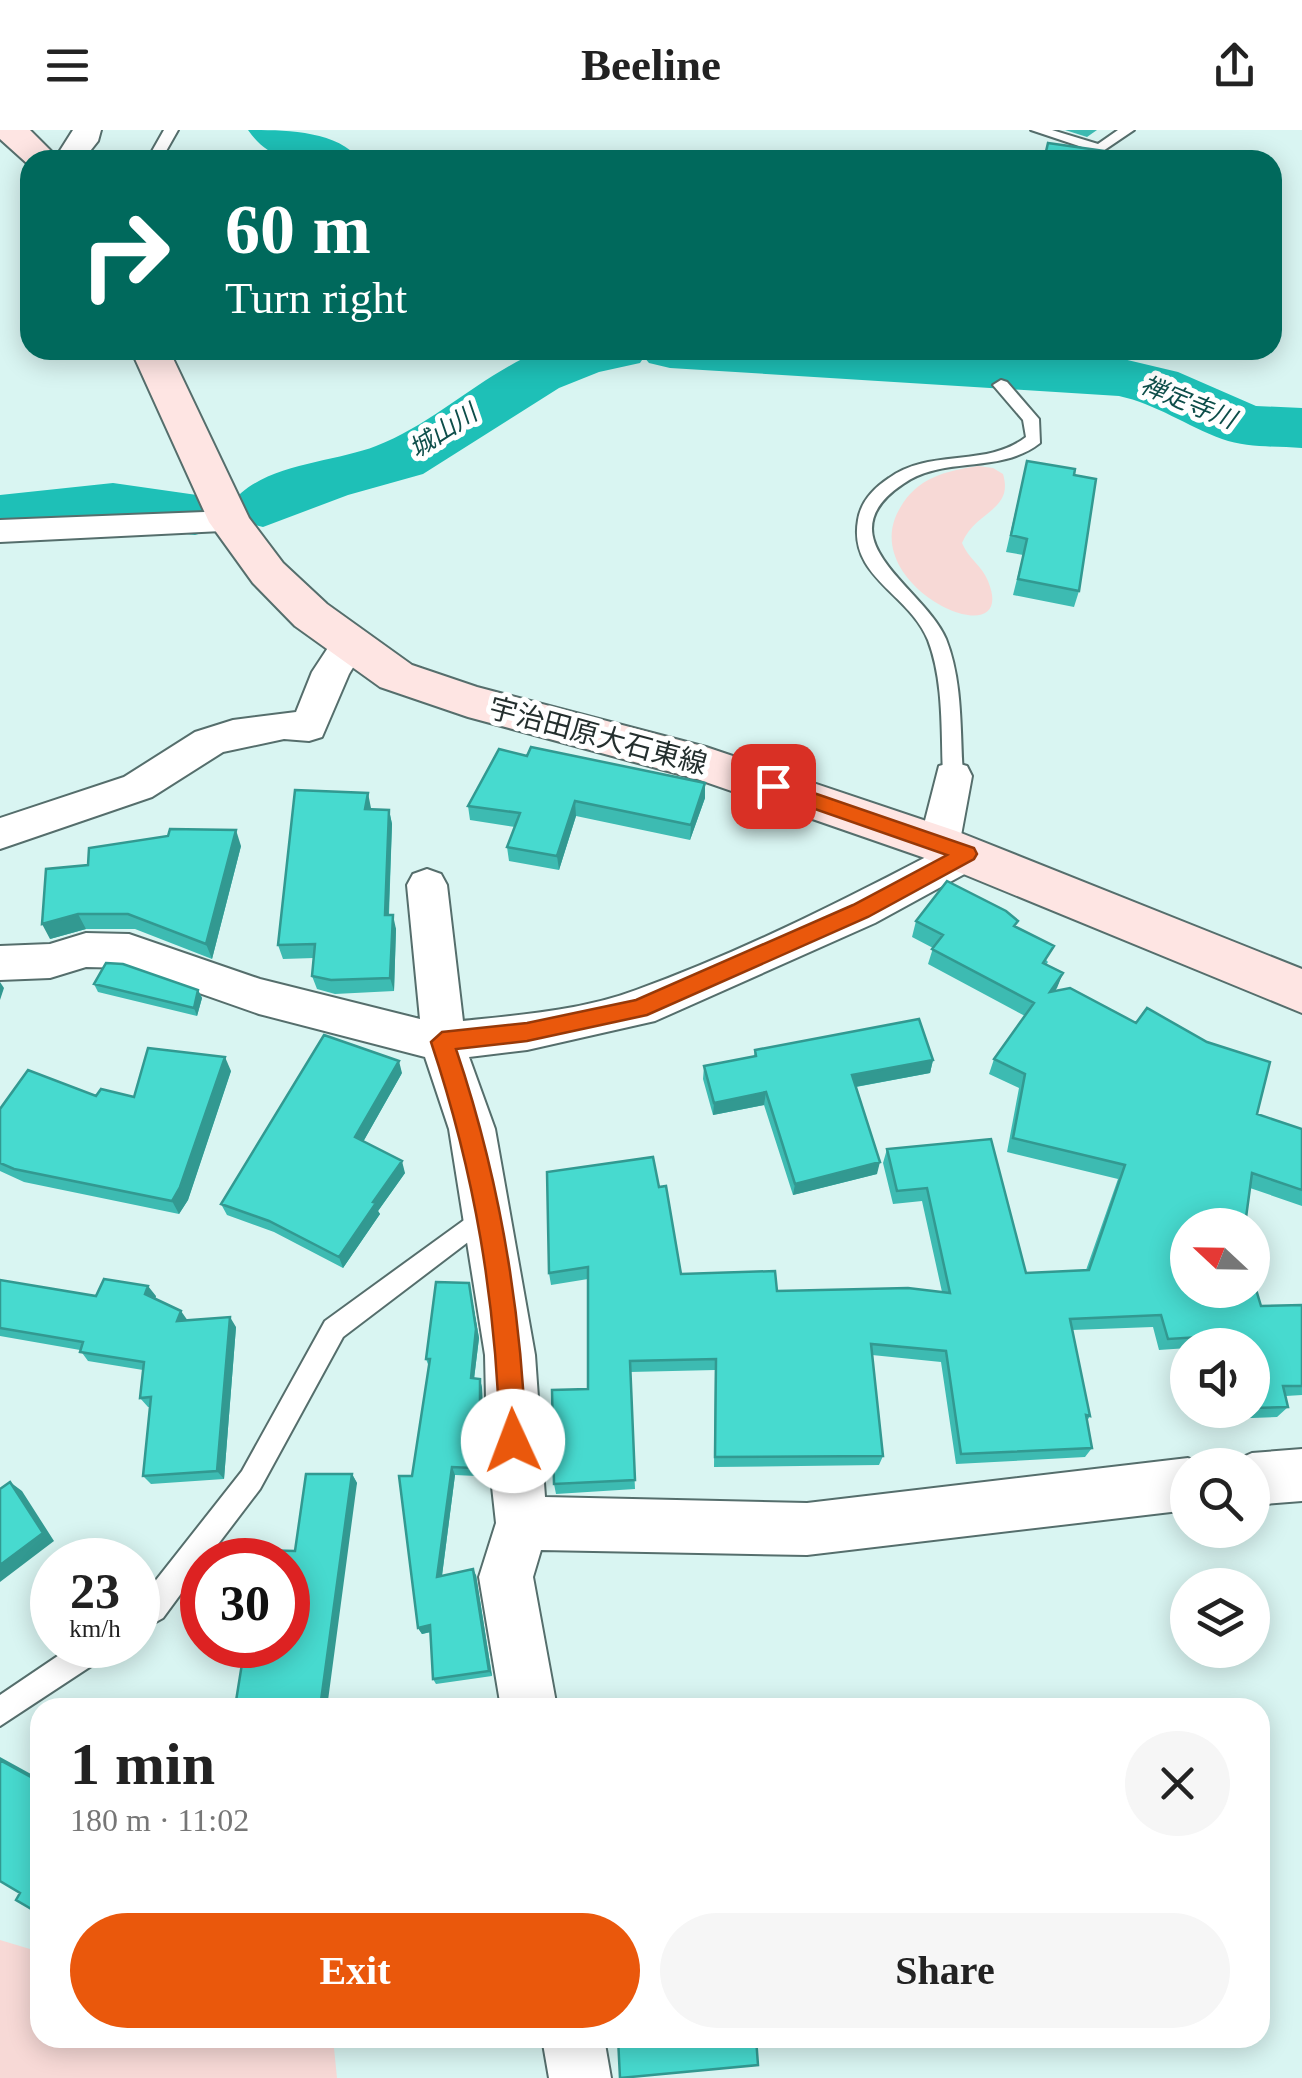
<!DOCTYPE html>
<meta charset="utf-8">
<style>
:root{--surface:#fff;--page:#f6f6f6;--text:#222;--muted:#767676;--accent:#ea580c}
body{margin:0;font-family:"Times New Roman","Noto Sans JP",serif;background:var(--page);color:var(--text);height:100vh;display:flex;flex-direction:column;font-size:38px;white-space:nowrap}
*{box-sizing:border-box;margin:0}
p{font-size:32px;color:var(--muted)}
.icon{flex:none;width:55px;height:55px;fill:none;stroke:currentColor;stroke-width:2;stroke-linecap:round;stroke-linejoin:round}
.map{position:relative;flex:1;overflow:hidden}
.details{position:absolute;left:30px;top:1568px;width:1240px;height:350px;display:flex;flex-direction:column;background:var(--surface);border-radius:30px;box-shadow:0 5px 25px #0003}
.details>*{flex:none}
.hud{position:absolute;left:20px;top:20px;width:1262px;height:210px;border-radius:30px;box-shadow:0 5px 25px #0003;background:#00695c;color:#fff;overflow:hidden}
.needle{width:65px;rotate:292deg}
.buttons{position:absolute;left:1170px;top:1078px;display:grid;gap:20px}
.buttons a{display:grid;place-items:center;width:100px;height:100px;border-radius:50%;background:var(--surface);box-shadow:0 5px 25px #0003;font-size:50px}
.speed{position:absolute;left:30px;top:1408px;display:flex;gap:20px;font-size:50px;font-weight:700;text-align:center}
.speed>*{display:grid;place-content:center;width:130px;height:130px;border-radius:50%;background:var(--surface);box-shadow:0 5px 25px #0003;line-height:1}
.speed small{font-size:25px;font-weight:400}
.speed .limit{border:15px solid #d22;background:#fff;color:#111}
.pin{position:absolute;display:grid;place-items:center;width:85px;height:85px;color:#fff;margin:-42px;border-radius:20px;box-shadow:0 5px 15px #0006}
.me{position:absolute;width:110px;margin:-55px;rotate:358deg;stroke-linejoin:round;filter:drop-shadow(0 0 8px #0008)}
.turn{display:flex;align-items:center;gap:35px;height:210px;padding:0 40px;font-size:45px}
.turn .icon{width:130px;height:130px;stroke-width:2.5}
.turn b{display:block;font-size:70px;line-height:85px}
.round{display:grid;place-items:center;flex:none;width:105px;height:105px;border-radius:52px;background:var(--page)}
.summary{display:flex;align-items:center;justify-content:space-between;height:170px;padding:0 40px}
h1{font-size:60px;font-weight:700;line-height:75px}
.button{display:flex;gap:20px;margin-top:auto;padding:20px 40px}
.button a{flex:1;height:115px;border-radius:60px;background:var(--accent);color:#fff;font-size:40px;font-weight:700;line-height:115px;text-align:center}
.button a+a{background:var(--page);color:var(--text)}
header{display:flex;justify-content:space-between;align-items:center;height:130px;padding:0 40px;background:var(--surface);font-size:45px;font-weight:700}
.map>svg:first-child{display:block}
</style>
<header><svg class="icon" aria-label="menu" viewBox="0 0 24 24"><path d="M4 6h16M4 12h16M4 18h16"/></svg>Beeline<svg class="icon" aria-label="share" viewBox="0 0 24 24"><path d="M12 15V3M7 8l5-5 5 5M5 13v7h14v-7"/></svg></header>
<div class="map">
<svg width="1302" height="1948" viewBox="0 0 1302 1948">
<rect width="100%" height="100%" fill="#d9f5f2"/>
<path fill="#f7d9d6" d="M 978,336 L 993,338 L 1003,344 C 1014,381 976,380 962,413 C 968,428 982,436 988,451 C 1021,531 853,457 900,378 C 917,348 945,341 978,336 Z
M 0,1810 L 40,1822 L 40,1908 L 333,1908 L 337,1948 L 0,1948 Z"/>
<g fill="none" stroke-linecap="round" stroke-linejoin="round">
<path fill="#1ec0b7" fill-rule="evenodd" d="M 248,0 C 284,0 337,0 360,30 C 315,30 276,41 248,0 Z
M 542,220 L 977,220 L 1119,228 L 1178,242 L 1256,276 L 1302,278 L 1302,318 C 1276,316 1248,318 1222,309 C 1187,296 1156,274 1119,266 L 670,238 L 649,233 L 644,227 L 640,233 L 599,242 L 559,258 L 423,344 L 348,365 L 263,397 L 240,391 L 230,376 C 257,334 333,333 376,316 C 436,293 482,244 542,220 Z
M 113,353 L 218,368 L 228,383 L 218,398 L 195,405 L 113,395 L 0,409 L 0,365 Z"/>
<defs>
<path id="service" d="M 164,0 L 178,0 L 161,30 L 147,30 Z
M 1031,0 L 1052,0 L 1098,14 L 1118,0 L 1134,0 L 1100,23 Z
M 1001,250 L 1007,252 L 1039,289 L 1040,313 C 999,345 945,325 903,354 C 821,409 925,458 946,509 C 963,552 960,601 963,646 L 953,653 L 943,646 C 941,601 944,552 928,510 C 909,463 848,447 858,390 C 861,371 874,358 889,348 C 930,318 986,338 1026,307 L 1023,290 L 993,255 Z
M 489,1072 L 497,1076 L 501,1083 L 497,1090 L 343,1207 L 260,1359 L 206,1430 L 202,1430 L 202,1435 L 163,1488 L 138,1502 L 138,1473 L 242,1341 L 325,1191 Z
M 74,1515 L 112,1515 L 108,1525 L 0,1596 L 0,1565 Z"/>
<path id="minor" d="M 73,0 L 101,0 L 98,11 L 83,30 L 54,30 Z
M 230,381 L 242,384 L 247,392 L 242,400 L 0,412 L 0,390 Z
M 350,500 L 363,504 L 368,513 L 349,544 L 322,607 L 309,611 L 284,609 L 223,622 L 152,667 L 0,719 L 0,688 L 124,647 L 195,602 L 233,590 L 296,582 L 312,542 L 337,504 Z
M 953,632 L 967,636 L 972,646 L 960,711 L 967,708 L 981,713 L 987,724 L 981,735 L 875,793 L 655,891 L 527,920 L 469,927 L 495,999 L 535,1225 L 545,1367 L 807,1373 L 1188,1328 L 1204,1335 L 1188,1335 L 1188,1380 L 807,1425 L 541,1420 L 533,1447 L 557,1578 L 501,1578 L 479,1447 L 496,1393 L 487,1311 L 485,1225 L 449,999 L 425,927 L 259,884 L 128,838 L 86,837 L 50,848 L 0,850 L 0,816 L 50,814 L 86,803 L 129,804 L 260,849 L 420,889 L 407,755 L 413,744 L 427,739 L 441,744 L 447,755 L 463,891 C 520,885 583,880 636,860 C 736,824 834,775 928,726 L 919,714 L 939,636 Z
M 1302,1319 L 1302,1371 L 1252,1375 L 1252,1335 L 1232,1335 L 1234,1331 L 1252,1323 Z
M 542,1908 L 604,1908 L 611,1948 L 549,1948 Z"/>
<path id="secondary" d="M 0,0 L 30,0 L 60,30 L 30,30 L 30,36 L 0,9 Z
M 131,220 L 169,220 L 249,388 L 283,433 L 327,474 L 412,535 L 477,557 L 706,617 L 956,701 L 1302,839 L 1302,883 L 922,727 L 697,649 L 468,587 L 380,557 L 295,496 L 253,453 L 209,392 Z"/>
</defs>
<use href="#service" stroke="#556e6c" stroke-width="4"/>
<use href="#minor" stroke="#556e6c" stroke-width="4"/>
<use href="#secondary" stroke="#556e6c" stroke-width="4"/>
<use href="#service" fill="#fff" fill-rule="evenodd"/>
<use href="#minor" fill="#fff" fill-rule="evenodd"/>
<use href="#secondary" fill="#fee5e3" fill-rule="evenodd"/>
</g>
<path fill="#3dbbb2" d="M 1065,0 L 1097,0 L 1087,7 Z
M 1027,331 L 1074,345 L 1079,461 L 1074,477 L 1013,465 L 1023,425 L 1006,422 Z
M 499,619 L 705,668 L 690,710 L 576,686 L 559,740 L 509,731 L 507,717 L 515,697 L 470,690 L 468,676 Z
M 371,679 L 389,680 L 392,694 L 389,785 L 396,799 L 394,861 L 335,864 L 317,859 L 312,846 L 314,828 L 283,829 L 278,815 Z
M 241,716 L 212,829 L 135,799 L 86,799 L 50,809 L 88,735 Z
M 916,791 L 1016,797 L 1048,832 L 1046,835 L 1063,843 L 1055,861 L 1257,984 L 1302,999 L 1302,1076 L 1250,1058 L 1188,1095 L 1261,1176 L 1302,1175 L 1302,1265 L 1286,1266 L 1288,1277 L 1277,1287 L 1225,1289 L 1223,1280 L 1252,1280 L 1252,1215 L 1188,1215 L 1188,1218 L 1159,1220 L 1153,1197 L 1072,1200 L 1090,1286 L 1087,1291 L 1092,1318 L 1085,1327 L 956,1334 L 941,1232 L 872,1225 L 883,1326 L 879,1335 L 714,1337 L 715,1240 L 630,1242 L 635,1359 L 556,1364 L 554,1354 L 588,1259 L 588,1149 L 551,1155 L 549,1143 L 659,1057 L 681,1144 L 777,1161 L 942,1162 L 922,1071 L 893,1074 L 883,1033 L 887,1019 L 1026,1143 L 1086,1140 L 1118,1049 L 1007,1022 L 1019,958 L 989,944 L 994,929 L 1025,886 L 928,834 L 933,818 L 912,807 Z
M 94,854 L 198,860 L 202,868 L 197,886 L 98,862 Z
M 755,920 L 933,930 L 930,943 L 856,957 L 877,1044 L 793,1065 L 764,975 L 713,985 L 703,949 L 704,936 L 754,927 Z
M 231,941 L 188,1070 L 179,1084 L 24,1052 L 0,1041 L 0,979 L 96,966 L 134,967 Z
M 402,943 L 363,1012 L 405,1043 L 378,1081 L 380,1084 L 343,1138 L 274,1102 L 227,1085 L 221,1074 Z
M 0,1150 L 96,1166 L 156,1166 L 155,1169 L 188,1190 L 236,1197 L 224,1349 L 151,1354 L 143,1346 L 150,1277 L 148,1277 L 140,1268 L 143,1240 L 88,1231 L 80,1220 L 0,1206 Z
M 471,1163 L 479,1208 L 474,1249 L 480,1249 L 482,1258 L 483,1290 L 476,1346 L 455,1345 L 442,1446 L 476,1445 L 492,1546 L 436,1554 L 433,1549 L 431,1502 L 422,1504 L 418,1498 L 412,1346 L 429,1237 L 426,1229 Z
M 352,1344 L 357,1353 L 266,1576 L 244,1576 L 236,1571 L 295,1421 Z"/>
<path fill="#329991" d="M 705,653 L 705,668 L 690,710 L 691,695 Z
M 368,663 L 371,678 L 368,694 L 365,679 Z
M 575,671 L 576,686 L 559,740 L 557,726 Z
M 389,680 L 392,694 L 388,799 L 385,785 Z
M 236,700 L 241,716 L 212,829 L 206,814 Z
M 78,784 L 86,799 L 50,809 L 42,794 Z
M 393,785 L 396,799 L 394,861 L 390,848 Z
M 1063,843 L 1057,858 L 1044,876 L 1050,862 Z
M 0,852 L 4,858 L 0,870 Z
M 198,860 L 202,868 L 197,886 L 194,878 Z
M 225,927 L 231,941 L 188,1070 L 179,1084 L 172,1071 Z
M 933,930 L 930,943 L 849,958 L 852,945 Z
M 399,931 L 402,943 L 359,1019 L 355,1007 Z
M 766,962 L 764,975 L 713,985 L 714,973 Z
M 402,1031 L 405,1043 L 378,1081 L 380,1084 L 343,1138 L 339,1127 L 373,1072 Z
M 880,1032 L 877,1044 L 793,1065 L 795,1054 Z
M 469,1153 L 479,1208 L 473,1257 L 471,1248 Z
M 148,1156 L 156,1166 L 153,1175 L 145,1164 Z
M 181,1181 L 188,1191 L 177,1191 Z
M 230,1187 L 236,1197 L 224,1349 L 217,1341 Z
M 480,1249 L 482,1258 L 483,1290 L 476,1346 L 473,1338 Z
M 452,1337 L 455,1345 L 441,1453 L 437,1447 Z
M 352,1344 L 357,1353 L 327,1578 L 320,1578 Z
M 10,1352 L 22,1361 L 54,1411 L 0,1452 L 0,1435 Z
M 473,1439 L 476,1445 L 492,1546 L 489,1541 Z
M 430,1495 L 434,1501 L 422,1504 L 418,1498 Z
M 0,1627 L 40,1649 L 40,1652 L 0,1630 Z"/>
<path fill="#47dacf" stroke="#329991" stroke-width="2.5" d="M 1048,13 L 1140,26 L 1139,30 L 1044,30 Z
M 1027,331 L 1075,339 L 1074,345 L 1096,349 L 1079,461 L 1018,449 L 1027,409 L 1011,405 Z
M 531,617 L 705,653 L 691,695 L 575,671 L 557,726 L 507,717 L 520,683 L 468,676 L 499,619 L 527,626 Z
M 295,660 L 368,663 L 365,679 L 389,680 L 385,785 L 393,785 L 390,848 L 331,850 L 312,846 L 315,814 L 278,815 Z
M 170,699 L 236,700 L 206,814 L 128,784 L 78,784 L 42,794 L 46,739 L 88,735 L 89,718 L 168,706 Z
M 947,751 L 1006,781 L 1018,791 L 1014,796 L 1054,816 L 1043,833 L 1063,843 L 1050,862 L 1070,858 L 1136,893 L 1147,878 L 1207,912 L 1270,932 L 1257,984 L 1302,999 L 1302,1060 L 1252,1043 L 1245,1095 L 1188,1095 L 1188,1160 L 1252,1160 L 1252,1146 L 1261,1176 L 1302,1175 L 1302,1256 L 1283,1256 L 1288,1277 L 1252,1278 L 1252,1215 L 1219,1215 L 1217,1206 L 1168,1209 L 1161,1185 L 1070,1189 L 1090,1286 L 1086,1285 L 1092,1318 L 961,1324 L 946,1221 L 871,1214 L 883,1326 L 715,1327 L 716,1229 L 630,1231 L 635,1350 L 554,1354 L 552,1260 L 588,1259 L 588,1137 L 549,1143 L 547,1042 L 653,1027 L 659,1057 L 666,1056 L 681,1144 L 775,1141 L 777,1161 L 908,1158 L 950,1163 L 927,1058 L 897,1061 L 887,1019 L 991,1009 L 1026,1143 L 1089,1140 L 1125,1035 L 1013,1008 L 1025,944 L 994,929 L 1034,873 L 932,819 L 943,805 L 916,791 Z
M 106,833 L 123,834 L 198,860 L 194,878 L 94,854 Z
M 919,889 L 933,930 L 852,945 L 880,1032 L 795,1054 L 766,962 L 714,973 L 704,936 L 756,926 L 755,920 Z
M 324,905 L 399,931 L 355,1007 L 402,1031 L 373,1072 L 376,1073 L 339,1127 L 269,1091 L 221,1074 Z
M 148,918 L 225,927 L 180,1057 L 172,1071 L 14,1039 L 0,1033 L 0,979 L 28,940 L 96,966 L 101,959 L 134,967 Z
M 104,1149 L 148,1156 L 145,1164 L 181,1181 L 177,1191 L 230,1187 L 217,1341 L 143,1346 L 151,1267 L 140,1268 L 144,1232 L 80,1222 L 83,1212 L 0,1198 L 0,1150 L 96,1166 Z
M 436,1152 L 469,1153 L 476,1199 L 471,1248 L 480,1249 L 480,1281 L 473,1338 L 452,1337 L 437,1447 L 473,1439 L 489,1541 L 433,1549 L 430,1495 L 418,1498 L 399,1346 L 412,1346 L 430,1229 L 426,1229 Z
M 306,1344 L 352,1344 L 320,1578 L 266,1578 L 267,1571 L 236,1571 L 245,1515 L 288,1515 L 288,1430 L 258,1430 L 259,1420 L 295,1421 Z
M 10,1352 L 43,1403 L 0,1435 L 0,1359 Z
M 0,1630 L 40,1652 L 40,1784 L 16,1770 L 20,1763 L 0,1751 Z
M 618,1908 L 756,1908 L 758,1935 L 620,1948 Z"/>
<path fill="#ea580c" stroke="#983908" stroke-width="2.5" d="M 773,649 L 974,718 L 977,724 L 974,729 L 868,787 L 647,885 L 527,911 L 456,919 C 499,1046 521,1177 526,1311 L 522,1320 L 513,1324 L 504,1320 L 500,1311 C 496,1171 475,1044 431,912 L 442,902 L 527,893 L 636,870 L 853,775 L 947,725 L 766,662 L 763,656 Z"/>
<g text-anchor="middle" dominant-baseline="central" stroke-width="10" stroke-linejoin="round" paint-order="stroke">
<g font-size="25" font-style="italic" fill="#0e4e4a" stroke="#fff">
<text transform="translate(1188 272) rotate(22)">禅定寺川</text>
<text transform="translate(443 301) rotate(-33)">城山川</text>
</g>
<g font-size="28" fill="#242f2e" stroke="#fff">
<text transform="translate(598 606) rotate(15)">宇治田原大石東線</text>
</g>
</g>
</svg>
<div class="buttons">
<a><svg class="needle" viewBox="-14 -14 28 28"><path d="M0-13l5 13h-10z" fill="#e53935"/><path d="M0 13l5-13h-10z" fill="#767676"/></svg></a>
<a><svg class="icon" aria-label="sound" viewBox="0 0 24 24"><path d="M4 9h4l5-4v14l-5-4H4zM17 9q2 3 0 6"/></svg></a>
<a><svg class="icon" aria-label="search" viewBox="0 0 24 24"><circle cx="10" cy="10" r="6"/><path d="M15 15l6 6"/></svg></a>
<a><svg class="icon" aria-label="layers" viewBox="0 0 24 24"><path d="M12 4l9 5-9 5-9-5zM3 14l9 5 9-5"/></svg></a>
</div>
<div class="speed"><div>23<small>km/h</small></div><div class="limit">30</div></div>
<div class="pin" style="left:773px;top:656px;background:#d93025"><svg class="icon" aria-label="arrive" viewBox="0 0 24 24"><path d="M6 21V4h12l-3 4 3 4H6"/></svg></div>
<svg class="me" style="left:513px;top:1311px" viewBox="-20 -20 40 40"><circle r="19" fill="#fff"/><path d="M0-13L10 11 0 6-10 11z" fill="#ea580c"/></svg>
<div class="hud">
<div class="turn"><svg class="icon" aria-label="right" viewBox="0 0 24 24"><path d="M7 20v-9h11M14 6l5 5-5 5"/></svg><div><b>60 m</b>Turn right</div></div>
</div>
<section class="details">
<div class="summary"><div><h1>1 min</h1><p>180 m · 11:02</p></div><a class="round"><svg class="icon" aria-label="close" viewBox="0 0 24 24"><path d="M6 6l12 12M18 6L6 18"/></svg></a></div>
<div class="button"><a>Exit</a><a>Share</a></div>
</section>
</div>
